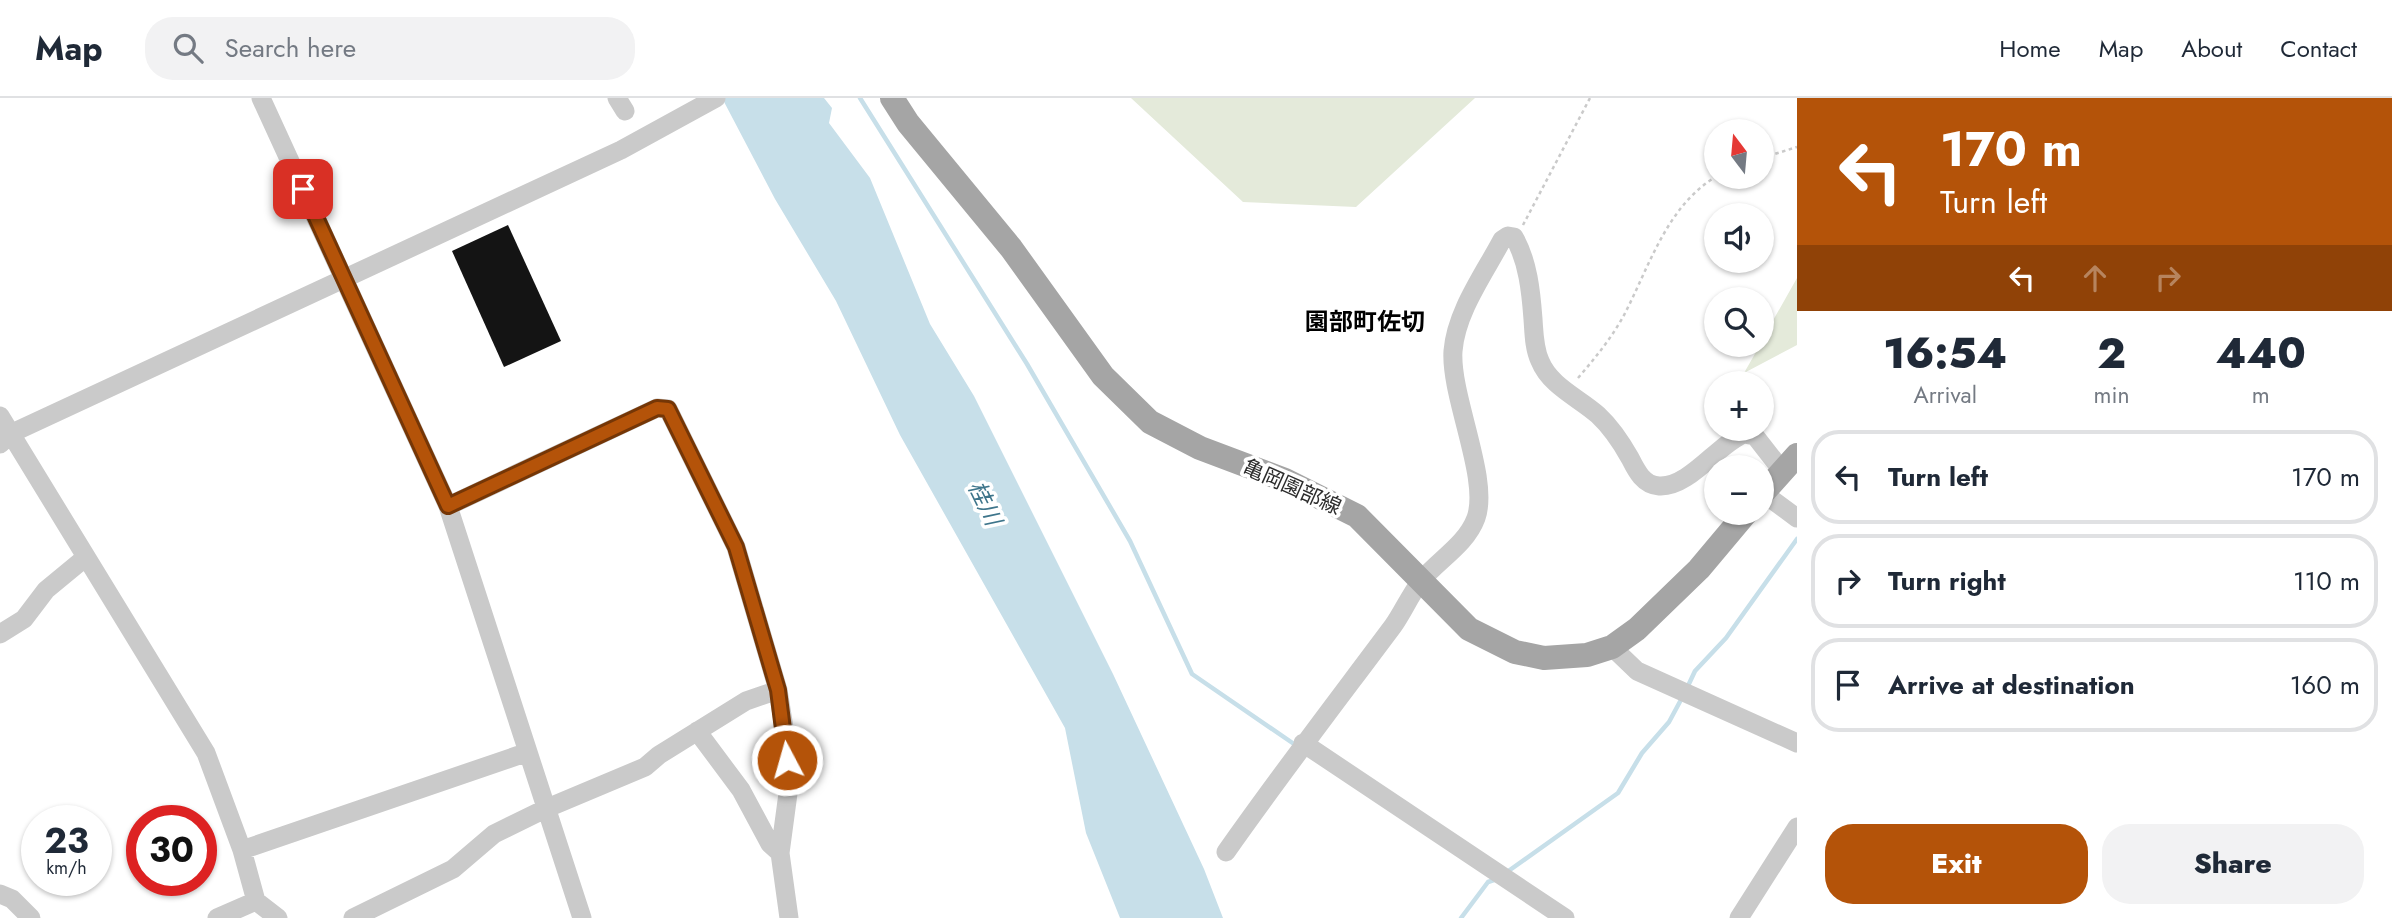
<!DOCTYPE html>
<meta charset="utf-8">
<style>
:root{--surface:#fff;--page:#f2f2f3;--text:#1f2937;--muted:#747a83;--line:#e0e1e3;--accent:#b45309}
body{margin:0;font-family:Jost,"Noto Sans JP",sans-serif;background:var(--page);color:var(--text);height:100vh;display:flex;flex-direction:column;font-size:26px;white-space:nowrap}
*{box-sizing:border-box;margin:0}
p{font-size:23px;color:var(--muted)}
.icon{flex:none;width:38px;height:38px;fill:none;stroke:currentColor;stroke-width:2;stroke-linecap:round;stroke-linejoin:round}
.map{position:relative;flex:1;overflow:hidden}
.side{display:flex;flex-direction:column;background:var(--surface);width:595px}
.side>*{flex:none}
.guide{background:#b45309;color:#fff;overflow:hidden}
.needle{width:46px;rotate:344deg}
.controls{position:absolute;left:1704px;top:21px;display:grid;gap:14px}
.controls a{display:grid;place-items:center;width:70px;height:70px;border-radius:50%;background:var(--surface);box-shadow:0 2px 5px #0004;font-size:35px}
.speed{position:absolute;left:21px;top:707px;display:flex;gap:14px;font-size:35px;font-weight:700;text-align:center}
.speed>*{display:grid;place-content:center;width:91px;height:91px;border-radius:50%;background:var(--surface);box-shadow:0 2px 5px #0004;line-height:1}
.speed small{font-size:18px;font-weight:400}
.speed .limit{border:10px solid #d22;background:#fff;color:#111}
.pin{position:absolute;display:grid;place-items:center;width:60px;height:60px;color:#fff;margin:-30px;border-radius:14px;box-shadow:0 4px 10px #0006}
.me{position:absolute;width:77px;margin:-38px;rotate:354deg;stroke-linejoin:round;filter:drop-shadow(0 0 5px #0008)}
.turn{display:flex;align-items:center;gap:24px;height:147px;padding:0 28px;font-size:32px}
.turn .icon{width:91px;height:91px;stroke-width:2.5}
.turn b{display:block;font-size:49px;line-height:60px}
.lanes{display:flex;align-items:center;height:66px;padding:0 28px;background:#0003;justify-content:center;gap:35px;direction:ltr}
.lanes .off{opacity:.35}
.eta{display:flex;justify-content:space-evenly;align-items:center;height:119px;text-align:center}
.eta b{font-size:42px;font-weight:800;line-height:49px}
.button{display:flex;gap:14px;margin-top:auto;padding:14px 28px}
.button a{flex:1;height:80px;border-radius:28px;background:var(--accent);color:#fff;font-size:28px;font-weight:800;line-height:80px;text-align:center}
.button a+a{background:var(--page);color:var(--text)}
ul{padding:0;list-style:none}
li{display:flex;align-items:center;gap:21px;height:94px;margin:0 14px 10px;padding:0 14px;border:4px solid var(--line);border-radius:28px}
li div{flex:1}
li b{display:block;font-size:26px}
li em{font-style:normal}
header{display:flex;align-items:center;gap:42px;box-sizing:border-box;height:98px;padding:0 35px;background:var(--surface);border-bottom:2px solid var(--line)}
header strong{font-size:33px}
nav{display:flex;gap:38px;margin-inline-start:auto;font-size:24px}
.search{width:490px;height:63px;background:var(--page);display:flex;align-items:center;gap:18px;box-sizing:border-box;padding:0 24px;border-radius:28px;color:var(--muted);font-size:26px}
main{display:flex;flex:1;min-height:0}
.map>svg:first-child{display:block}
</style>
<header>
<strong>Map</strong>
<div class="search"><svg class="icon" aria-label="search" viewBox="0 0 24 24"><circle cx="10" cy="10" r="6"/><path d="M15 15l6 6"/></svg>Search here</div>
<nav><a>Home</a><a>Map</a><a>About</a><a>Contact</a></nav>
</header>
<main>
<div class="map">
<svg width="1797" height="820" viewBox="0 0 1797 820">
<rect width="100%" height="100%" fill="#fff"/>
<path fill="#e4eada" d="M 1131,0 L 1475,0 L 1356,109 L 1243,104 Z
M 1797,180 L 1797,247 L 1744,275 L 1760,247 L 1762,247 L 1762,242 Z"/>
<path fill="#c7dfe9" d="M 722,0 L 824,0 L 832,10 L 829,25 L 870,80 L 930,226 L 974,298 L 1113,576 L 1204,771 L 1223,820 L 1120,820 L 1086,735 L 1065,630 L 900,337 L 836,203 L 775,101 Z"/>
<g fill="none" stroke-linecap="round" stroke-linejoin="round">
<path stroke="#c7dfe9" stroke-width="4.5" d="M 860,0 L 1027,266 L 1130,443 L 1192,576 L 1294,646
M 1687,590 L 1695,573 L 1726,540 L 1797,441
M 1507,774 L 1618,695 L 1642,655 L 1669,624 L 1683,598
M 1461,820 L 1488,784 L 1497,781"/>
</g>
<path fill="#141414" d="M 508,127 L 561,243 L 504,269 L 452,153 Z"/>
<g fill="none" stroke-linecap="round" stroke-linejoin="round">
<path stroke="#cacaca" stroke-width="2.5" stroke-dasharray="3.5 3.5" stroke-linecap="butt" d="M 1762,60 L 1797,49
M 1523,127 L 1590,0
M 1578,280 C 1595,260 1610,242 1623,219 C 1649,170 1666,108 1717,78"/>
<path stroke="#cacaca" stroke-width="19" d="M 261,0 L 448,408 L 582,820
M 617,0 L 625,13
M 0,318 L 206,655 L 242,752 L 256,803 L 278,820
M 0,346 L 12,335 L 621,52 L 716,0
M 1763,395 L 1797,420
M 448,408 L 657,310 L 668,311 L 736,449 L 778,592 L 785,636 L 789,688 L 780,755 L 789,820
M 0,536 L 24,521 L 46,492 L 86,459
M 1612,549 L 1637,573 L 1797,645
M 697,633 L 741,692 L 770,746 L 780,755
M 1303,645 L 1565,820
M 242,752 L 528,654
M 1226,754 C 1280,677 1337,603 1393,528 C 1403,514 1410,497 1421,483 C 1438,462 1466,447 1476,420 C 1490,381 1450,298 1453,253 C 1456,214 1484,176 1502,142 L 1508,138 L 1514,139 C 1528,163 1531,194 1533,221 C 1534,235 1534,250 1540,263 C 1550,288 1579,300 1598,317 C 1612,330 1621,344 1630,360 C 1636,372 1643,387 1659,388 C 1689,390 1718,346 1744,336 L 1755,338 L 1783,374
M 0,796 L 12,801 L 31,820
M 217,820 L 256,803
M 353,820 L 453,771 L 494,736 L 545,711 L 645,669 L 659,657 L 746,603 L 778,592
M 1739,820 L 1797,729"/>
<path stroke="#a5a5a5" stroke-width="24" d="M 892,0 L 908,25 L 1011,150 L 1103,278 L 1150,324 L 1200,350 L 1285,382 L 1357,418 L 1469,531 L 1515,554 L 1544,560 L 1587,557 L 1612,549 L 1637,531 L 1699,471 L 1746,415
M 1762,396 L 1797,357"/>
</g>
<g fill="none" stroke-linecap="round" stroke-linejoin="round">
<defs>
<path id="route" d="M 303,91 L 448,408 L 657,310 L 668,311 L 736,449 L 778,592 L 787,662"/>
</defs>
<use href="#route" stroke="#753606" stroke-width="18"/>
<use href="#route" stroke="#b45309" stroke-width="12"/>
</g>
<g text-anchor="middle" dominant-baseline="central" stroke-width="7" stroke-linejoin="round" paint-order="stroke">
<g font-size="21" fill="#2d2d2d" stroke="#fff">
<text transform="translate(1292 389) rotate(24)">亀岡園部線</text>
</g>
<g font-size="23" font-style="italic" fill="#3e758b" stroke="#fff">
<text transform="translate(985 405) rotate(64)">桂川</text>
</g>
<g font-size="24" font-weight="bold" fill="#000" stroke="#fff">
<text x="1365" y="223">園部町佐切</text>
</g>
</g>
</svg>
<div class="controls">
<a><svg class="needle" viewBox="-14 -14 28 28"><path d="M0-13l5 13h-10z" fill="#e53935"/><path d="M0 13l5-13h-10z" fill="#747a83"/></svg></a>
<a><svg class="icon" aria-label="sound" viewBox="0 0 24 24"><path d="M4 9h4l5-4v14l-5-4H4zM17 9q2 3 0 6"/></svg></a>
<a><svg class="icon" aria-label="search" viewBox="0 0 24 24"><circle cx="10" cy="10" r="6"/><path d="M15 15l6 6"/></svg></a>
<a>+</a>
<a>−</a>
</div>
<div class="speed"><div>23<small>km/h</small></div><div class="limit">30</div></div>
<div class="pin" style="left:303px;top:91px;background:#d93025"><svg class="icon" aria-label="arrive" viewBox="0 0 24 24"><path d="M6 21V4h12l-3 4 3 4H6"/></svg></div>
<svg class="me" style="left:787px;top:662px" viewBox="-20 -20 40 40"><circle r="17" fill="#b45309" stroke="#fff" stroke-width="3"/><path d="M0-11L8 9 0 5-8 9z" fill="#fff"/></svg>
</div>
<section class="side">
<div class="guide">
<div class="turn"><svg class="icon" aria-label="left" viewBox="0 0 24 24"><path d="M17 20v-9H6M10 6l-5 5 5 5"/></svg><div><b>170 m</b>Turn left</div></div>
<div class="lanes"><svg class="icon" aria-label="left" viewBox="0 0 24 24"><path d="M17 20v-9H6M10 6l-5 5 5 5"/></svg><svg class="icon off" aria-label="ahead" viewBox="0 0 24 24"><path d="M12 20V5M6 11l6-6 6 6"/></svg><svg class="icon off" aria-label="right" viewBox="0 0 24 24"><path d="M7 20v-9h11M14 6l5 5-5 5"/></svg></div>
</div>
<div class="eta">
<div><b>16:54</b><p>Arrival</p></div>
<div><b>2</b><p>min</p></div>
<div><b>440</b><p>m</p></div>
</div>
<ul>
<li><svg class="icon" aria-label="left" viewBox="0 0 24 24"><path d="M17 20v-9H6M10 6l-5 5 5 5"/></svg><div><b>Turn left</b></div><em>170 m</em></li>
<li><svg class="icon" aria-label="right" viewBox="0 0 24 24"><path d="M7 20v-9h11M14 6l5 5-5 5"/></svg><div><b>Turn right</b></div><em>110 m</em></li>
<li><svg class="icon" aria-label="arrive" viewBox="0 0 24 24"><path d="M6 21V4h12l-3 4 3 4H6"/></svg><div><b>Arrive at destination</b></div><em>160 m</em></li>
</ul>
<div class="button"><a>Exit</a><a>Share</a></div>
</section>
</main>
